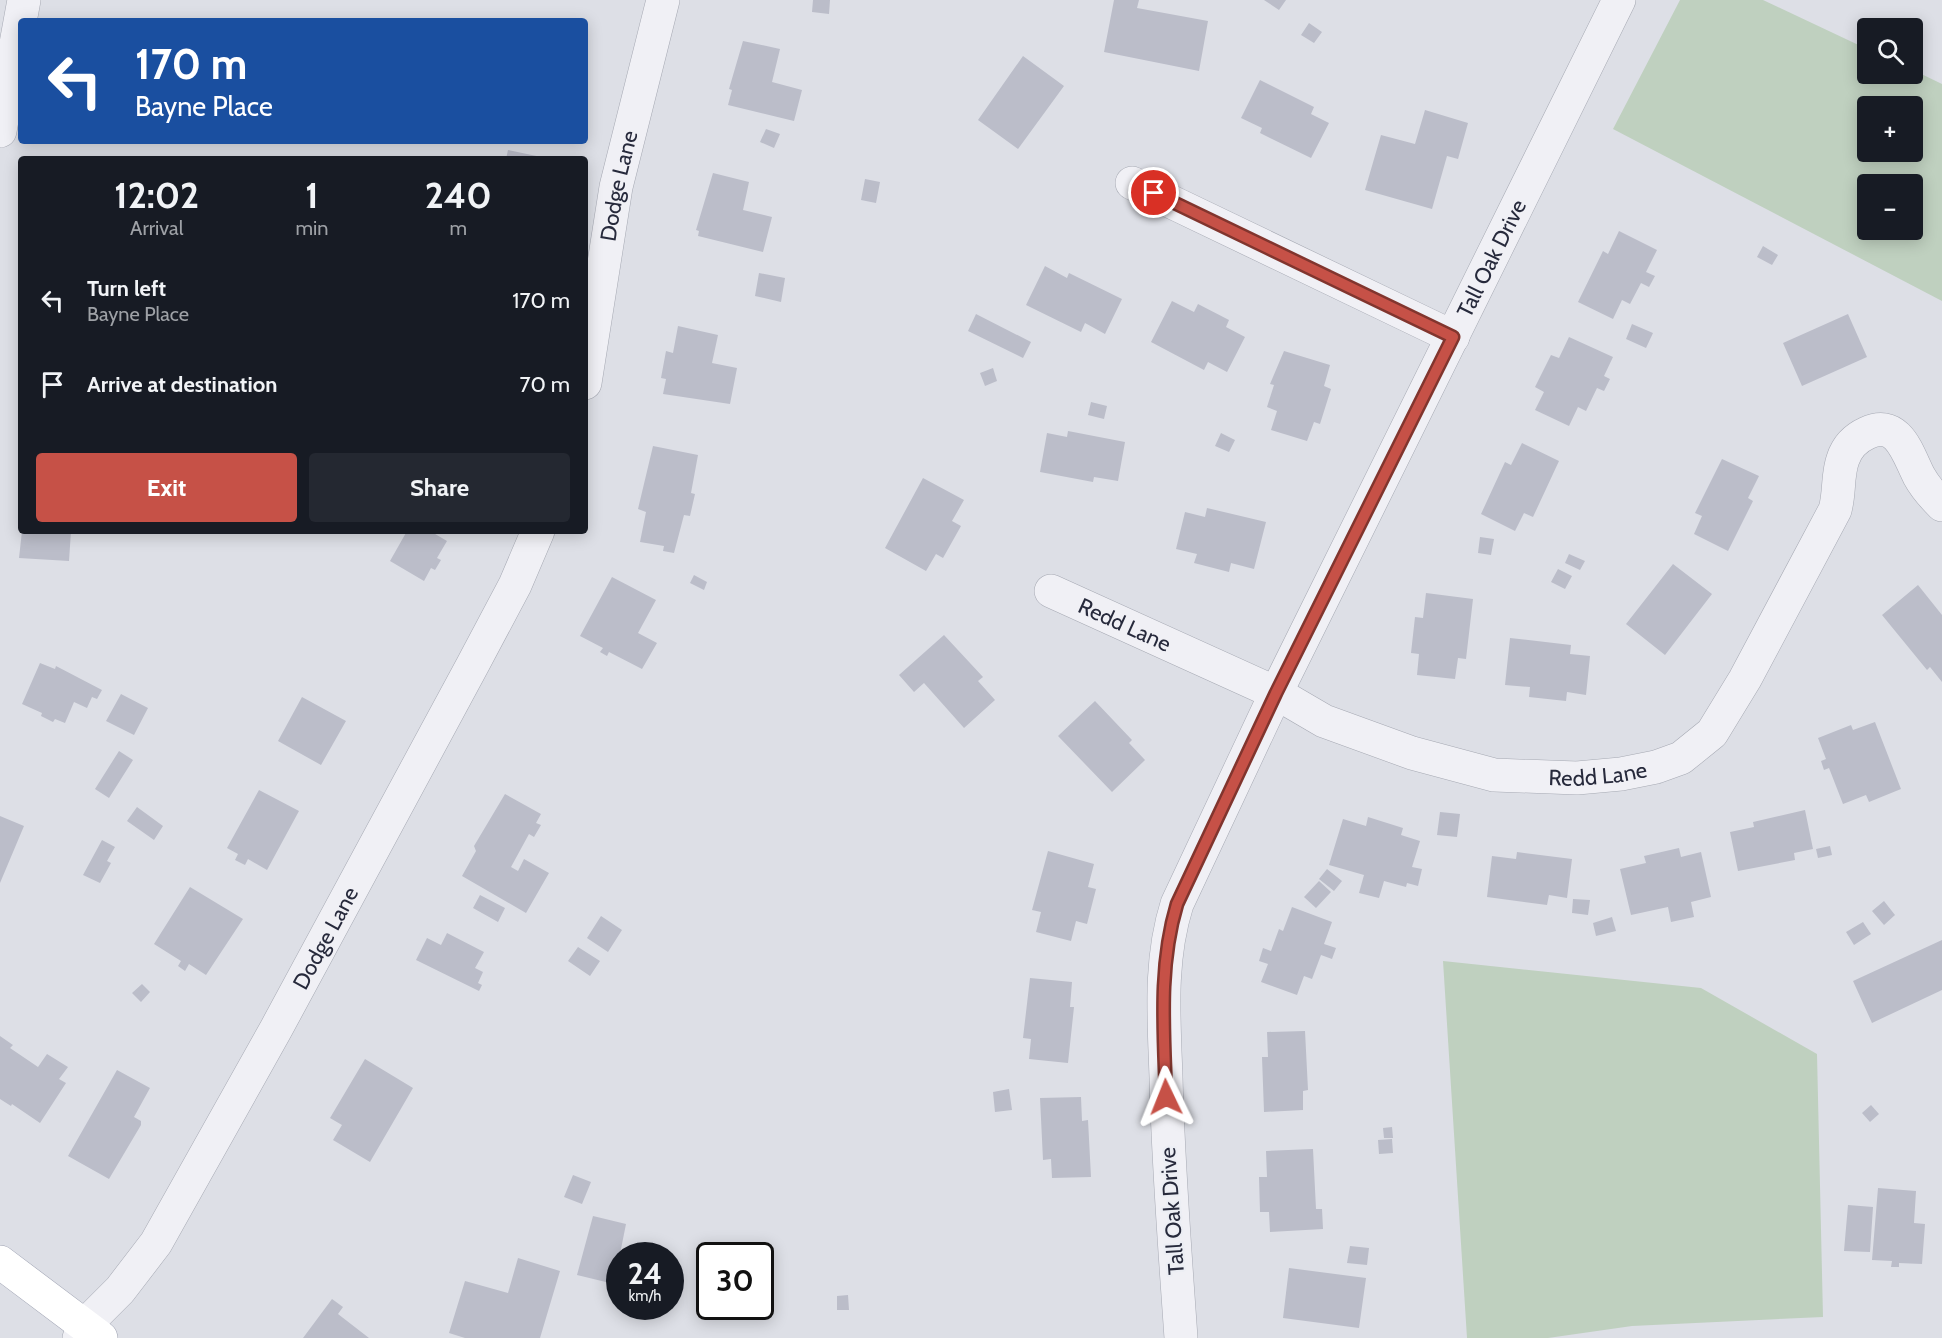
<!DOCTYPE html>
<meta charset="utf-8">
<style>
:root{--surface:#171b24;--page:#242831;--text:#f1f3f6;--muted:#9ea1a6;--accent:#c65147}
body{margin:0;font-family:Cabin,sans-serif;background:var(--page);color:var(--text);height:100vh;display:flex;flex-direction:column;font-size:22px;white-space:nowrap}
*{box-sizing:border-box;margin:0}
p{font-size:20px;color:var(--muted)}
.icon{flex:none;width:33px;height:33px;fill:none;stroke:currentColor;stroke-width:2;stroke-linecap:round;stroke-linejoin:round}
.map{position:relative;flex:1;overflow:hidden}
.side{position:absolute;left:18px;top:156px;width:570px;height:378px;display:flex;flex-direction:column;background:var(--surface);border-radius:6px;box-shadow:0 3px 15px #0003}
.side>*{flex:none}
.banner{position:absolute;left:18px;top:18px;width:570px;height:126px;border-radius:6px;box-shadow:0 3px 15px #0003;background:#1a4fa0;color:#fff;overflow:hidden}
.controls{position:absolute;left:1857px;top:18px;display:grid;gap:12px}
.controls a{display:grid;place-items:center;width:66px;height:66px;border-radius:6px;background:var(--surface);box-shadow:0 3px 15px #0003;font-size:30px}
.speed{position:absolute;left:606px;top:1242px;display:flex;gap:12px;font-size:30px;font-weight:700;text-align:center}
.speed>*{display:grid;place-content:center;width:78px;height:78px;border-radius:50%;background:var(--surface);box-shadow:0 3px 15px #0003;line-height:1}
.speed small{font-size:15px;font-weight:400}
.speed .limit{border:3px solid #111;border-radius:9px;background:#fff;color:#111}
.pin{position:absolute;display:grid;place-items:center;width:51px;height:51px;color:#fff;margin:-26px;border:3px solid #fff;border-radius:50%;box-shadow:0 2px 6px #0007}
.me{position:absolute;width:66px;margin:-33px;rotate:358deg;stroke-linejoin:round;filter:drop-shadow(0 0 4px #0008)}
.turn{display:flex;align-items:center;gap:21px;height:126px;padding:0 18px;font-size:27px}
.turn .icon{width:78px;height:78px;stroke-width:2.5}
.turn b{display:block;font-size:42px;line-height:51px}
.eta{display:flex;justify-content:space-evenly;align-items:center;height:102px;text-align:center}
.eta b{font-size:36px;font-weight:800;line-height:42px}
.action{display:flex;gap:12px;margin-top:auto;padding:12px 18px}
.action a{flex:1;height:69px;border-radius:6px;background:var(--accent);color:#fff;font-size:24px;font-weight:800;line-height:69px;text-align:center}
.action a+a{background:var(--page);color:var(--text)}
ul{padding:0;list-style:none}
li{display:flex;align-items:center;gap:18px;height:84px;padding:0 18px}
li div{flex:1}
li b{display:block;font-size:22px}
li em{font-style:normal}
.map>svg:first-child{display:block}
</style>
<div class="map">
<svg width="1942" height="1338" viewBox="0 0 1942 1338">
<rect width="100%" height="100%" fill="#dddfe6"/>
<path fill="#bfd0bf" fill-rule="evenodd" d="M 1680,0 L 1763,0 L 1867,49 L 1868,74 L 1912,74 L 1913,70 L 1942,84 L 1942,301 L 1613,129 ZM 1868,106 L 1912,106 L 1912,152 L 1868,152 ZM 1868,184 L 1912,184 L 1912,230 L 1868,230 Z
M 1443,961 L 1701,988 L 1817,1054 L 1823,1317 L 1632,1326 L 1548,1338 L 1467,1338 Z"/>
<path fill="#bbbdc9" d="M 813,0 L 830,0 L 829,14 L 812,12 Z
M 1114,0 L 1139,0 L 1137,8 L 1208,21 L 1199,71 L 1104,52 Z
M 1264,0 L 1286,0 L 1279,10 Z
M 1309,23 L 1322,32 L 1314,43 L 1301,35 Z
M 743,41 L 780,49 L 772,82 L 802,90 L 794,121 L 728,105 L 732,90 L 729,89 Z
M 1023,56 L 1064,86 L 1018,149 L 978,120 Z
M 1260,80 L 1314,107 L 1311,114 L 1329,123 L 1311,158 L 1260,133 L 1262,128 L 1241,118 Z
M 1425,110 L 1468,123 L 1458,159 L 1447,156 L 1432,209 L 1365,190 L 1381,135 L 1415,144 Z
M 766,129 L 780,134 L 774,148 L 760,142 Z
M 508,150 L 546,158 L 546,159 L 506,159 Z
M 713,173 L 749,182 L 743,210 L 772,217 L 763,252 L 698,236 L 699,231 L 696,230 Z
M 865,179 L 880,182 L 876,203 L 861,200 Z
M 1619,231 L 1657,250 L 1646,272 L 1655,276 L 1649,287 L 1641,283 L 1630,304 L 1622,300 L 1613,319 L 1578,302 L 1603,251 L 1608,254 Z
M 1763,246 L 1778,255 L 1772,265 L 1757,257 Z
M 1045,266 L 1067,278 L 1069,273 L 1122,299 L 1105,334 L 1085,323 L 1081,332 L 1026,305 Z
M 759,273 L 785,278 L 781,302 L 755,296 Z
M 1172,301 L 1194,312 L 1198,304 L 1229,320 L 1226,327 L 1245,337 L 1227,372 L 1208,362 L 1204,370 L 1151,342 Z
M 976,314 L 1031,342 L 1023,358 L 968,331 Z
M 1848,314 L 1867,357 L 1802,386 L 1783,343 Z
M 1632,324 L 1653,333 L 1646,348 L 1626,339 Z
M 678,326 L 718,335 L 712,363 L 737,368 L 730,404 L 663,394 L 666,379 L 661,378 L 666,351 L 673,353 Z
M 1569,337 L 1613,357 L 1604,376 L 1610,379 L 1604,391 L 1597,388 L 1586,411 L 1578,407 L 1569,426 L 1535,410 L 1544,392 L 1535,387 L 1551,355 L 1559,358 Z
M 1284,351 L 1330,365 L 1324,386 L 1331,389 L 1320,424 L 1314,422 L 1307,441 L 1271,430 L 1277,411 L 1267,407 L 1274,385 L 1270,384 Z
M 993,368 L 997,381 L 985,386 L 980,373 Z
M 1091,402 L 1107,406 L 1104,419 L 1088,415 Z
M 1068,431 L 1125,442 L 1118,481 L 1094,477 L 1093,482 L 1040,472 L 1047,433 L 1067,437 Z
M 1221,433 L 1235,440 L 1229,452 L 1215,446 Z
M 1522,443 L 1559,461 L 1533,517 L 1524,513 L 1515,531 L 1481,514 L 1505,462 L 1511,465 Z
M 653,446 L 698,455 L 691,493 L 695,494 L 690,516 L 684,515 L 674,553 L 663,551 L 664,546 L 640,542 L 646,512 L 638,509 Z
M 1722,459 L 1759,476 L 1748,498 L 1753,501 L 1728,551 L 1694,534 L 1702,516 L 1695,513 Z
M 923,478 L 964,500 L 952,521 L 961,526 L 943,558 L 936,554 L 926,571 L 885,548 Z
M 1207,508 L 1266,522 L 1254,569 L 1231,563 L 1229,572 L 1194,563 L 1197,554 L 1176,549 L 1185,512 L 1205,517 Z
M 22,531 L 71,531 L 69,561 L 19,558 Z
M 407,531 L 430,531 L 447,541 L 437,558 L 441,560 L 435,570 L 431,568 L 424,581 L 390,561 Z
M 1480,537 L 1494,539 L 1491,555 L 1478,553 Z
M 1569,554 L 1585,561 L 1580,570 L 1565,563 Z
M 1673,564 L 1712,594 L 1665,655 L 1626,624 Z
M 1558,569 L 1572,576 L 1565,589 L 1551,582 Z
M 694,575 L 707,582 L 704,590 L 690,583 Z
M 612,577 L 656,600 L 638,633 L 657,643 L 642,669 L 609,652 L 607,656 L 600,652 L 603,648 L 580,636 Z
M 1918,585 L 1942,615 L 1942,682 L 1930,667 L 1927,670 L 1882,615 Z
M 1426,593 L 1473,599 L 1466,659 L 1458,658 L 1455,679 L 1417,675 L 1419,654 L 1411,653 L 1415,617 L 1423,618 Z
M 944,635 L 983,677 L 978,681 L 995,700 L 964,728 L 924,683 L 914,692 L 899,675 Z
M 1510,638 L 1571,645 L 1570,654 L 1590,656 L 1586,695 L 1567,692 L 1566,701 L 1529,697 L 1530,687 L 1505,685 Z
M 40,663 L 55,669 L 56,666 L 102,690 L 97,699 L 92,697 L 87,708 L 74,702 L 65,723 L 55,719 L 53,722 L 41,716 L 42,713 L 22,704 Z
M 121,694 L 148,708 L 134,735 L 106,721 Z
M 302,697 L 346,721 L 321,765 L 278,741 Z
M 1095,701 L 1132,740 L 1129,743 L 1145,760 L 1112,792 L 1058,736 Z
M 1875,722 L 1901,789 L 1869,802 L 1866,795 L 1843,804 L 1829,768 L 1824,770 L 1821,761 L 1826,759 L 1818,738 L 1851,725 L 1853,730 Z
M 119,751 L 133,760 L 109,798 L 95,789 Z
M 259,790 L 299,811 L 267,870 L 248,859 L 245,865 L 235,860 L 238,854 L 227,848 Z
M 505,794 L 541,814 L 536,823 L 541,825 L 534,837 L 529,834 L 511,867 L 518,871 L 524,859 L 549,873 L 526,913 L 462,876 L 476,851 L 474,846 Z
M 137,807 L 163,826 L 154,840 L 127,821 Z
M 1805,810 L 1813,849 L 1794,853 L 1795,860 L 1738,871 L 1730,832 L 1754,827 L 1753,822 Z
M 1440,812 L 1460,814 L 1457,837 L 1437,835 Z
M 0,816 L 24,826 L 0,883 Z
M 1368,817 L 1403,828 L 1401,835 L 1420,841 L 1412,867 L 1422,869 L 1418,886 L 1407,883 L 1406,887 L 1384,881 L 1379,898 L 1359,893 L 1364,875 L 1329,865 L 1343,819 L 1366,826 Z
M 102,840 L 115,847 L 107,861 L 111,863 L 100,883 L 83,875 Z
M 1830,846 L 1832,855 L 1818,858 L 1816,849 Z
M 1679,848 L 1681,857 L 1701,852 L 1711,897 L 1691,902 L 1694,917 L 1671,922 L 1668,907 L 1631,915 L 1620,869 L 1646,863 L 1644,856 Z
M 1048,851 L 1094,864 L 1088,887 L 1096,889 L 1087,924 L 1076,921 L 1071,941 L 1036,932 L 1041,912 L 1032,910 Z
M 1517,852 L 1572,859 L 1567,898 L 1549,895 L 1547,905 L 1487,897 L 1492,856 L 1516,859 Z
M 1327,869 L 1342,881 L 1334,891 L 1319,879 Z
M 1319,881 L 1331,892 L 1316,908 L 1304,897 Z
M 190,887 L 243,919 L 206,975 L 189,964 L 185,971 L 178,966 L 181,961 L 154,944 Z
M 480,895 L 505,908 L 498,922 L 473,908 Z
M 1573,899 L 1590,900 L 1588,915 L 1572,913 Z
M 1884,901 L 1895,915 L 1884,925 L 1872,911 Z
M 1292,907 L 1332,922 L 1324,944 L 1336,948 L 1332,959 L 1321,955 L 1312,979 L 1304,976 L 1297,995 L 1261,982 L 1268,964 L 1259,961 L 1263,948 L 1271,951 L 1279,929 L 1283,931 Z
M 601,916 L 622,930 L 608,952 L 587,938 Z
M 1612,917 L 1616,931 L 1596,936 L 1593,923 Z
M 1863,922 L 1871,934 L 1854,945 L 1846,932 Z
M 447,933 L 484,952 L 475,968 L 483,972 L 478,983 L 482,985 L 479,991 L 416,960 L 427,938 L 441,945 Z
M 1942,940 L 1942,990 L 1872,1023 L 1853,981 Z
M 578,947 L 600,961 L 590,976 L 568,961 Z
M 1030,978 L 1072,982 L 1070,1007 L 1074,1007 L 1068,1063 L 1029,1059 L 1031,1039 L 1023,1038 Z
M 142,984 L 150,992 L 141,1002 L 132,993 Z
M 1305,1031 L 1308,1090 L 1303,1091 L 1303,1110 L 1264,1112 L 1262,1057 L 1268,1057 L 1267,1032 Z
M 0,1036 L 13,1045 L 10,1048 L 38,1067 L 47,1054 L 68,1067 L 59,1079 L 66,1083 L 40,1123 L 12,1104 L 11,1106 L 0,1099 Z
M 365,1059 L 413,1088 L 370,1162 L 333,1140 L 342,1125 L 330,1118 Z
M 117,1070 L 150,1088 L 134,1117 L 141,1121 L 141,1125 L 109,1179 L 68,1156 Z
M 1009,1089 L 1012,1110 L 995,1112 L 993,1092 Z
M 1081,1097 L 1082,1121 L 1088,1120 L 1091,1177 L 1052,1178 L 1051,1159 L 1043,1160 L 1040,1098 Z
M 1871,1105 L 1879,1114 L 1870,1122 L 1862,1113 Z
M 1392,1127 L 1393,1138 L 1384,1138 L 1383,1128 Z
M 1392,1139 L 1393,1153 L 1379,1154 L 1378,1140 Z
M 1313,1149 L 1316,1209 L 1322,1209 L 1323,1229 L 1270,1232 L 1269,1212 L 1260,1212 L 1259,1177 L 1267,1177 L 1266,1151 Z
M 573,1175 L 591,1182 L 582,1204 L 564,1197 Z
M 1878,1188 L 1916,1191 L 1914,1223 L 1925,1224 L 1922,1264 L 1899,1263 L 1899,1267 L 1891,1267 L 1892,1261 L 1872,1260 Z
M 1848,1205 L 1873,1207 L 1870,1252 L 1844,1251 Z
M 593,1216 L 626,1224 L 614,1284 L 577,1275 Z
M 1350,1246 L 1369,1248 L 1367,1265 L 1347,1263 Z
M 518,1258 L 560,1271 L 540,1338 L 465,1338 L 449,1333 L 465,1281 L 508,1293 Z
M 1289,1268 L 1366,1278 L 1359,1328 L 1283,1318 Z
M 848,1295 L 849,1310 L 837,1310 L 837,1296 Z
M 332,1299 L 343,1307 L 338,1314 L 369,1338 L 303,1338 Z"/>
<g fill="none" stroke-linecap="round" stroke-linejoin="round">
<defs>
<g id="minor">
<path d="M 0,131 L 24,0"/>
<path d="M 1132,183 L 1453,337"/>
<path id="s1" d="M 585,383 L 616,187 L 663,0"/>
<path id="s2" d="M 1051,591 L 1276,693 L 1324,721 L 1412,753 L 1494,775 L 1577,778 L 1621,774 L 1656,767 L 1681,758 L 1712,733 L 1745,679 L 1835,510 C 1840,493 1837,475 1843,459 C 1847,447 1856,438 1867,433 C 1899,418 1908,455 1919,476 C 1925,487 1933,496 1942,505"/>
<path id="s3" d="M 79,1338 L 84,1326 L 120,1290 L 156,1243 L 276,1029 L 472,666 L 515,585 L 538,531"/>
<path id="s4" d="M 1181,1338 C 1175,1251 1168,1164 1166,1077 C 1164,1018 1159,961 1177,904 L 1276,693 L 1619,0"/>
</g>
<path id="primary" d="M 0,1262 L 101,1338"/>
</defs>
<use href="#minor" stroke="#a6a9b3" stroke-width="34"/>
<use href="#primary" stroke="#9da1b1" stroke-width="34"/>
<use href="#minor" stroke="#f0f0f5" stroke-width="33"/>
<use href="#primary" stroke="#fff" stroke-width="33"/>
</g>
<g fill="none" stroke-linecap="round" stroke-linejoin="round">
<defs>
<path id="route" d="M 1154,193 L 1453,337 L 1276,693 L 1177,904 C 1158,967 1164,1032 1166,1097"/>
</defs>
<use href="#route" stroke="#81352e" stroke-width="15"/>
<use href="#route" stroke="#c65147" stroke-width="10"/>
</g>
<g text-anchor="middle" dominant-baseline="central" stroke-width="4.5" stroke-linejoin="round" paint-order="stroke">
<g font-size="22" fill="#272a3c" stroke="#eceef4">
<text stroke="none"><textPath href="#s1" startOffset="200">Dodge Lane</textPath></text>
<text stroke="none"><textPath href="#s4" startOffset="1154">Tall Oak Drive</textPath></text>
<text stroke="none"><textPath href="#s2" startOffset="81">Redd Lane</textPath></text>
<text stroke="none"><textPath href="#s2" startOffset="585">Redd Lane</textPath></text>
<text stroke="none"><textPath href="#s3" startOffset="472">Dodge Lane</textPath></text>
<text transform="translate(1172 1211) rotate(-94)">Tall Oak Drive</text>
</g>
</g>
</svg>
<div class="controls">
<a><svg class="icon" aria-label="search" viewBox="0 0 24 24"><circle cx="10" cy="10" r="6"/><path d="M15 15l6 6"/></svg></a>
<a>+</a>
<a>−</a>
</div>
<div class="speed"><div>24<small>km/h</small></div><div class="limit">30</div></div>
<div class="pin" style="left:1154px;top:193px;background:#d93025"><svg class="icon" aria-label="arrive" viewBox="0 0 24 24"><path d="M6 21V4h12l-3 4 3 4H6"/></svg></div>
<svg class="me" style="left:1166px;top:1097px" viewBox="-20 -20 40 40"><path d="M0-17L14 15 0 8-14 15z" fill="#c65147" stroke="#fff" stroke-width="4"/></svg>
<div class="banner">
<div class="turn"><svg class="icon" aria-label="left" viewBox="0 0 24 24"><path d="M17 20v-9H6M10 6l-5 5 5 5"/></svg><div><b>170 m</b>Bayne Place</div></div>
</div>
<section class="side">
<div class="eta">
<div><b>12:02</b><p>Arrival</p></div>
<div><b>1</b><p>min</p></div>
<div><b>240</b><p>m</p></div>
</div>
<ul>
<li><svg class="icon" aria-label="left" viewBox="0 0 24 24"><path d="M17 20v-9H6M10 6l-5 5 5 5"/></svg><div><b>Turn left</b><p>Bayne Place</p></div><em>170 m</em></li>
<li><svg class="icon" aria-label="arrive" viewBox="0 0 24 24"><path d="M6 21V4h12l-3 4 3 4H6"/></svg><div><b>Arrive at destination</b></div><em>70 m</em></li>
</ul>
<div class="action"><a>Exit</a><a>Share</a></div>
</section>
</div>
